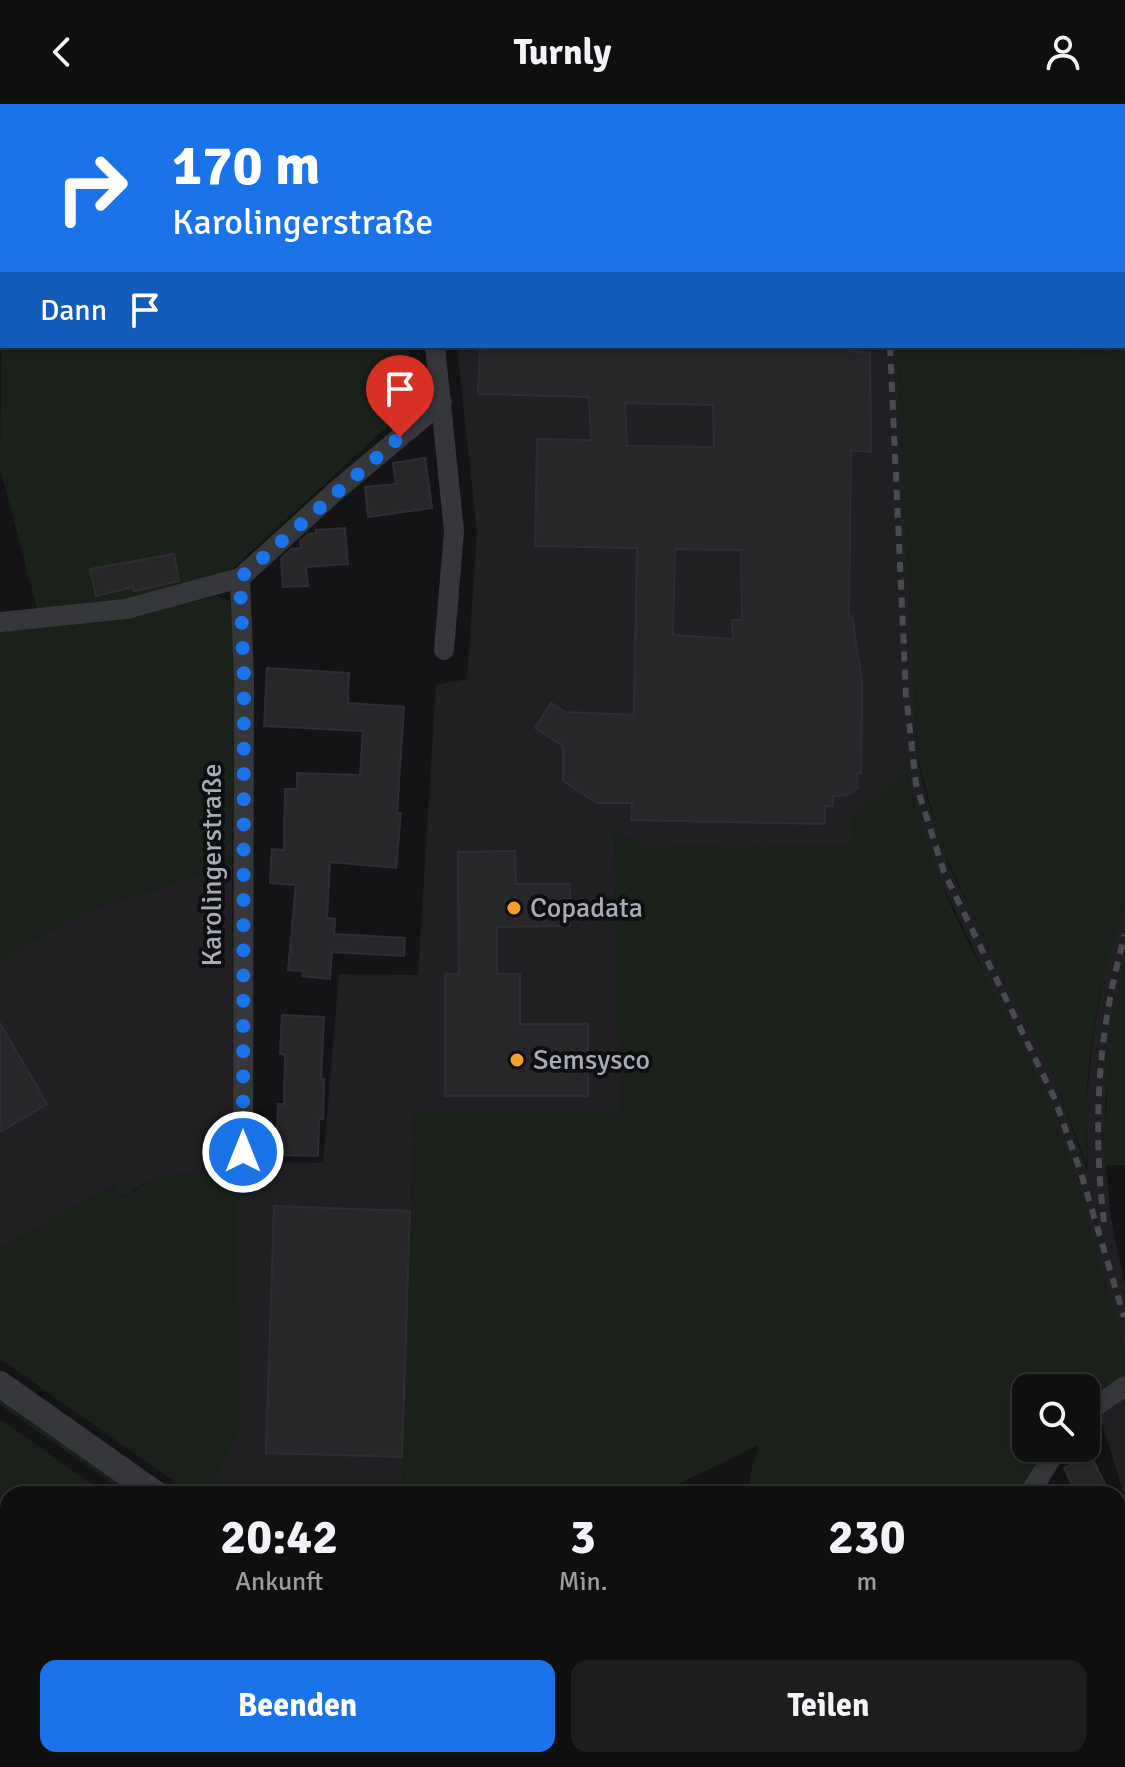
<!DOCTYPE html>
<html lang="de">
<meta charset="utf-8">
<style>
:root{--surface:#0f0f10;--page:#1d1d1e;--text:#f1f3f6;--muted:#9b9c9f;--line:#2f2f30;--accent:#1a73e8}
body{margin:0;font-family:Signika,sans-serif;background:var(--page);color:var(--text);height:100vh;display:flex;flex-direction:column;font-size:30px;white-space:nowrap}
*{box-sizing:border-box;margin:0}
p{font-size:26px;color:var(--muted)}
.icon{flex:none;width:44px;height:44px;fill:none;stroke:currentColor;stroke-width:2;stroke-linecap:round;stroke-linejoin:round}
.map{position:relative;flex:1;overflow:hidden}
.drawer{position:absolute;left:0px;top:1382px;width:1126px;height:282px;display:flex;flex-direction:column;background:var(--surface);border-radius:24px 24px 0 0;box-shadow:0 4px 12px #0003,0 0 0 2px var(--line)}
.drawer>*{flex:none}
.hud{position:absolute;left:0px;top:0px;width:1126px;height:244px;box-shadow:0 4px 12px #0003,0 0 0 2px var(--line);background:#1a73e8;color:#fff;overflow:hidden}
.tools{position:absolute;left:1012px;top:1270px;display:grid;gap:16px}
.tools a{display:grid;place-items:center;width:88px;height:88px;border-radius:16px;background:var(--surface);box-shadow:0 4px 12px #0003,0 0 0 2px var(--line);font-size:40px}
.pin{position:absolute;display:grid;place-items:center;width:68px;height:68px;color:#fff;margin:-82px -34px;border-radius:50% 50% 50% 0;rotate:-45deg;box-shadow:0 0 8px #0007}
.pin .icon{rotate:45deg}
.me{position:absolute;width:88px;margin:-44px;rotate:0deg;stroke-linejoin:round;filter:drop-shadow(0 0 6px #0008)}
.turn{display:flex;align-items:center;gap:28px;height:168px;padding:0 40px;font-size:36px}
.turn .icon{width:104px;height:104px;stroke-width:2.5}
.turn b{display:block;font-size:56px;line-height:68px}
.then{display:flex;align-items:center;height:76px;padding:0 40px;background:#0003;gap:16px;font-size:30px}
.eta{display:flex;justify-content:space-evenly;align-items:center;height:136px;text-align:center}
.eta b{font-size:48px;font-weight:700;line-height:56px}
.button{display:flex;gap:16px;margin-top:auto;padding:16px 40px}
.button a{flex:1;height:92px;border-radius:16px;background:var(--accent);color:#fff;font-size:32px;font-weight:700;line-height:92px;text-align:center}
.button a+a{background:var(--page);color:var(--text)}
header{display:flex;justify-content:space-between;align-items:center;height:104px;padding:0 40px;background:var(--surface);font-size:36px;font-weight:700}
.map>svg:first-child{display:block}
</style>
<header><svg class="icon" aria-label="back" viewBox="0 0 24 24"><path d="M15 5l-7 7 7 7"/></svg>Turnly<svg class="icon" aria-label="person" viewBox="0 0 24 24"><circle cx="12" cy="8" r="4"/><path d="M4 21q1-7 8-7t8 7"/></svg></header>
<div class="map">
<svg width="1125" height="1663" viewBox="0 0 1125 1663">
<rect width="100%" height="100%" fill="#141416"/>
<path fill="#202023" d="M 0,0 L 170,0 L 2,2 L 0,138 Z
M 432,0 L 1125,0 L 1125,247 L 1085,249 L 1057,242 L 1124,242 L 1124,2 L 432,2 Z
M 457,242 L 897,242 L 915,603 L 918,654 L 923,682 L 949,763 L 1053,971 L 1086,1064 L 1088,1065 L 1086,1004 L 1093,934 L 1106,859 L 1125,797 L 1125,860 L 1112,931 L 1105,998 L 1106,1061 L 1111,1114 L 1125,1183 L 1125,1248 L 1061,1031 L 937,768 L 926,738 L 907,668 L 854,742 L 645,744 L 614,727 L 621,1008 L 414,1009 L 402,1390 L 217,1390 L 214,1376 L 238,1327 L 146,1079 L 120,1094 L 114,1081 L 0,1145 L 0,856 L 82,809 L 232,760 L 233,1057 L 323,1059 L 339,870 L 418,871 L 436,581 L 467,575 L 477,429 Z
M 1125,1289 L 1125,1395 L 1099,1308 Z"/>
<path fill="#1a211a" d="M 234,0 L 387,0 L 388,2 L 232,2 Z
M 2,200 L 2,242 L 409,242 L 414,298 L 230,467 L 130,497 L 38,508 L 0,364 Z
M 897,242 L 1057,242 L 1085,249 L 1125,247 L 1125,797 C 1103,863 1089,934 1086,1003 C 1085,1024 1087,1045 1088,1065 L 1053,971 L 975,817 L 940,738 L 918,654 L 915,603 Z
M 217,492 L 230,497 L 235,510 L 232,760 L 82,809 L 0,856 L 0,527 L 139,510 Z
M 907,668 C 920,721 937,773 961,823 C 987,878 1019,930 1043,986 C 1079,1070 1099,1161 1125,1248 L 1125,1274 L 1086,1296 L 1086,1284 L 1026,1284 L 1026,1344 L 1049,1344 L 1020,1390 L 750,1390 L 750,1371 L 759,1341 L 657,1390 L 402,1390 L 414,1009 L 620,1008 L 614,727 L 645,744 L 853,742 L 852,712 Z
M 1125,860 L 1125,1061 L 1106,1061 C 1105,995 1106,924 1125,860 Z
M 189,1069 L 237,1069 L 238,1327 L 214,1376 L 217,1390 L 192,1390 L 0,1255 L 0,1145 L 114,1081 L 121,1094 L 162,1071 Z
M 0,1293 L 138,1390 L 127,1390 L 0,1301 Z
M 0,1315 L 106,1390 L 8,1390 L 8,1446 L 0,1447 Z
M 8,1499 L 8,1586 L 5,1587 L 0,1573 L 0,1501 Z
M 8,1612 L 8,1656 L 115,1656 L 102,1663 L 0,1663 L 0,1615 Z
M 1125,1645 L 1125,1663 L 956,1663 L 1023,1656 L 1118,1656 L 1118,1646 Z
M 218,1656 L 331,1656 L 338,1663 L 211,1663 Z"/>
<path fill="#27272a" stroke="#2e2e32" stroke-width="2" fill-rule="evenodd" d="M 480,242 L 852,242 L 851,248 L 870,248 L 871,348 L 851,346 L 849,512 L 852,512 L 862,577 L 861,669 L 857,670 L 858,684 L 847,691 L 833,692 L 833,702 L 825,702 L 825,720 L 631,716 L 632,699 L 597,699 L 563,677 L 563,642 L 535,624 L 551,599 L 565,608 L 634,611 L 637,444 L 535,442 L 537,335 L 591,336 L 589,293 L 478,290 ZM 625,299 L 713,301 L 714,343 L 627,342 ZM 675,445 L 741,446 L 742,516 L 732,516 L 733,535 L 673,531 Z
M 425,354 L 432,404 L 368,413 L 365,383 L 396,380 L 393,359 Z
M 345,424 L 348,460 L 306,463 L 308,482 L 283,483 L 281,455 L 291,445 L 301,444 L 300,437 L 308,430 L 316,429 L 316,426 Z
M 174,450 L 179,477 L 134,487 L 133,483 L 96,492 L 90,465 Z
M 267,564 L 349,569 L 348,599 L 404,603 L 397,709 L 401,709 L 396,764 L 330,758 L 327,814 L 335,815 L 334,830 L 405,834 L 404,852 L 332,848 L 330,875 L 302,872 L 303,867 L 288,866 L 296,781 L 270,779 L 272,745 L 284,746 L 285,685 L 297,685 L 297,669 L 360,671 L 363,627 L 264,622 Z
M 515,747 L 516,780 L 570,780 L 570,822 L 497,823 L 497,870 L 520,870 L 520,920 L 588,920 L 588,992 L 445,992 L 445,870 L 459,870 L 458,748 Z
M 282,911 L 324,913 L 321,975 L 324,975 L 323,1015 L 319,1015 L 318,1052 L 276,1051 L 278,1000 L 284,1000 L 285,951 L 280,950 Z
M 0,919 L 47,1000 L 0,1028 Z
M 274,1102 L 410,1107 L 402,1353 L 266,1349 Z
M 1090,1350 L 1110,1390 L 1077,1390 L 1064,1364 Z"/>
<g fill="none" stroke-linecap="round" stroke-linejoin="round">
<path stroke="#35373b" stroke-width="20" d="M 406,0 L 406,2
M 945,2 L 945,0
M 435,242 L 454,427 L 444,546
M 0,518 L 126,505 L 240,474
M 243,1048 L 244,574 L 240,474 L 337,386 L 442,298
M 1086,1309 L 1125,1282
M 1029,1390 L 1058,1344
M 117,1663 L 130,1656
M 801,1663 L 813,1656"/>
<path stroke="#35373b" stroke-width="26" d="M 208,2 L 211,0
M 0,168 L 2,167
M 0,1280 L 156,1390
M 464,1656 L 471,1663"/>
<path stroke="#484b50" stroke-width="6" stroke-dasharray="10 8" stroke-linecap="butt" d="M 919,2 L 919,0
M 890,242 L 906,591 L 916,680 L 944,768 L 1054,993 L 1081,1069 L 1124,1213
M 1104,1118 C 1092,1022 1098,925 1125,831"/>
</g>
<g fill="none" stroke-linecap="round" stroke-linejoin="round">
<path stroke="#1a73e8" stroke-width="14" stroke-dasharray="0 25.2" d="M 243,1048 L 244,574 L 240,474 L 400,333"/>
</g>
<g fill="#f79e2b" stroke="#0f0f11" stroke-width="3">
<circle cx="514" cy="804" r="8"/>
<circle cx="517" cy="956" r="8"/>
</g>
<g text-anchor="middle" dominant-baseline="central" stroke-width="8" stroke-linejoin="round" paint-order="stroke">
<g font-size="28" fill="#a5acb7" stroke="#0f0f11">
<text transform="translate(212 761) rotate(-90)">Karolingerstraße</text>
</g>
<g font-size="28" fill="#a5acb7" stroke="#0f0f11" text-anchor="start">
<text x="530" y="804">Copadata</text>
<text x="533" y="956">Semsysco</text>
</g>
</g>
</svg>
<div class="tools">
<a><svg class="icon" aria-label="search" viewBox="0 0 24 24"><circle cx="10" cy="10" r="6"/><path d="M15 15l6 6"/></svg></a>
</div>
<div class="pin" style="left:400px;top:333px;background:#d93025"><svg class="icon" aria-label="arrive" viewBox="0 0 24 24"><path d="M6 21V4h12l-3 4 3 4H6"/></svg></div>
<svg class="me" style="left:243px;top:1048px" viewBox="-20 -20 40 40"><circle r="17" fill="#1a73e8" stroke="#fff" stroke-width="3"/><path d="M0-11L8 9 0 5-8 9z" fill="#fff"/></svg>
<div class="hud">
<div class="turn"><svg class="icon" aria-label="right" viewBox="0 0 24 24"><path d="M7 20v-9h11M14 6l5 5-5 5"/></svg><div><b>170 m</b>Karolingerstraße</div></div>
<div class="then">Dann<svg class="icon" aria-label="arrive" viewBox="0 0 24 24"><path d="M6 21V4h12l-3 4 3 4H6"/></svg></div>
</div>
<section class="drawer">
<div class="eta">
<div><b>20:42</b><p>Ankunft</p></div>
<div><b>3</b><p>Min.</p></div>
<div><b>230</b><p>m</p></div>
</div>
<div class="button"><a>Beenden</a><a>Teilen</a></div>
</section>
</div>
